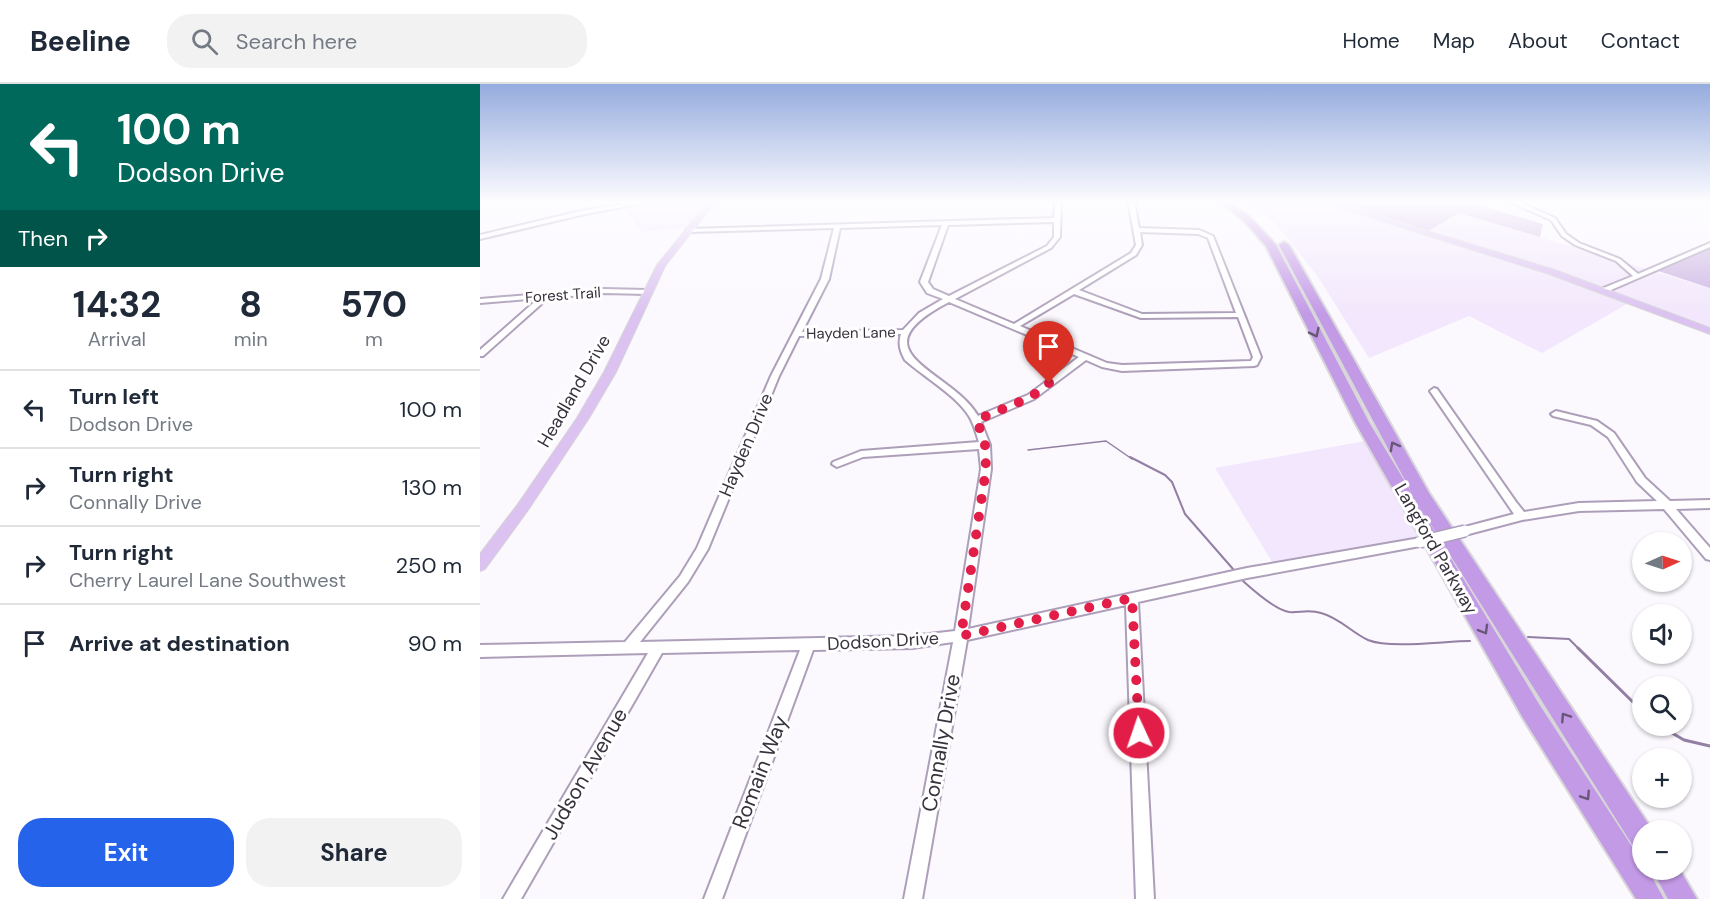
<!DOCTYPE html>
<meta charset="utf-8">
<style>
:root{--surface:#fff;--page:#f2f2f3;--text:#1f2937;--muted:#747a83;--line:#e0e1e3;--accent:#2563eb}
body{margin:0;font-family:"DM Sans",sans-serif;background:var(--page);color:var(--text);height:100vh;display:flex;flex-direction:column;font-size:22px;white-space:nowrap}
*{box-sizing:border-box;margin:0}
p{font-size:20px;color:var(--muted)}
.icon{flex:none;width:33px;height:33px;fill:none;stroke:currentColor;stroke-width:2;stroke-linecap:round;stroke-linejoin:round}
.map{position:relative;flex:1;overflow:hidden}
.drawer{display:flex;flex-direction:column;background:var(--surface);width:480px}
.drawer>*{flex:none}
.guide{background:#00695c;color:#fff;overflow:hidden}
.needle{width:39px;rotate:87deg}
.tools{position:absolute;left:1152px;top:448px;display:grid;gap:12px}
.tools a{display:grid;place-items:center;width:60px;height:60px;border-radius:50%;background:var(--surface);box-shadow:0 2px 4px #0004;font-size:30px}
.pin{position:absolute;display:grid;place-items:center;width:51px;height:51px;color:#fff;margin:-62px -26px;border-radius:50% 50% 50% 0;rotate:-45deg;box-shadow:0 0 6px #0007}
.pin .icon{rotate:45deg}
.me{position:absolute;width:66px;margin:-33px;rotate:357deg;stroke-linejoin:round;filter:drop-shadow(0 0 4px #0008)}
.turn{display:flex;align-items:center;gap:21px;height:126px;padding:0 18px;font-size:27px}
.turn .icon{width:78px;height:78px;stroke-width:2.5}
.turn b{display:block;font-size:42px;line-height:51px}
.then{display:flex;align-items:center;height:57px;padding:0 18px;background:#0003;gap:12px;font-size:22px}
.eta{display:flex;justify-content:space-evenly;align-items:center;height:102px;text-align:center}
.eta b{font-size:36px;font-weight:700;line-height:42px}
.button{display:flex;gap:12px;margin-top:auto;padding:12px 18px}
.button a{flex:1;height:69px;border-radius:24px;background:var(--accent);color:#fff;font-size:24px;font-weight:700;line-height:69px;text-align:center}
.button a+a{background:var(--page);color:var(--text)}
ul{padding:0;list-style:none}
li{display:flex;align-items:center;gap:18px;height:78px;padding:0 18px;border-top:2px solid var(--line)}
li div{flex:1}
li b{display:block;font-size:22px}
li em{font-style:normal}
header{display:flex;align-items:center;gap:36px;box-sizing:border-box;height:84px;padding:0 30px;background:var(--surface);border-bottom:2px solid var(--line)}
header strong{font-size:28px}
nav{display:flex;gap:33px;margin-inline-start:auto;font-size:21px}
.search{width:420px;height:54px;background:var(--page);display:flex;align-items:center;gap:15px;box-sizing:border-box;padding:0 21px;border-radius:24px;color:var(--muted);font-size:22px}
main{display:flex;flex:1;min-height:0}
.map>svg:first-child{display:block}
</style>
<header>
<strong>Beeline</strong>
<div class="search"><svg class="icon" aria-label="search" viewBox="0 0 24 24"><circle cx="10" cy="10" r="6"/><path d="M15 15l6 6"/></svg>Search here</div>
<nav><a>Home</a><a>Map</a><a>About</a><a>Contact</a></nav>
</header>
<main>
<section class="drawer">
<div class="guide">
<div class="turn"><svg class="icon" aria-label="left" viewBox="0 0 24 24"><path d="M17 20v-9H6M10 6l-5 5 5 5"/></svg><div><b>100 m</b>Dodson Drive</div></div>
<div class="then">Then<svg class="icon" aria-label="right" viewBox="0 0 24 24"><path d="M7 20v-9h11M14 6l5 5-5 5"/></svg></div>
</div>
<div class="eta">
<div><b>14:32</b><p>Arrival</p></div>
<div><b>8</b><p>min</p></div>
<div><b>570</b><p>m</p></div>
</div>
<ul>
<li><svg class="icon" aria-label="left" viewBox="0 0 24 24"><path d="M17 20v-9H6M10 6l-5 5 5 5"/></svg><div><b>Turn left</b><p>Dodson Drive</p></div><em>100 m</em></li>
<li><svg class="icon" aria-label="right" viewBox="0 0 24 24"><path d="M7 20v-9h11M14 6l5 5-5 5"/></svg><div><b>Turn right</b><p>Connally Drive</p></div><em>130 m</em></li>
<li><svg class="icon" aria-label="right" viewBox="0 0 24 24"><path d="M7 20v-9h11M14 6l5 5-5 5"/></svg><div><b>Turn right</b><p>Cherry Laurel Lane Southwest</p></div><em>250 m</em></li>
<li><svg class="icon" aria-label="arrive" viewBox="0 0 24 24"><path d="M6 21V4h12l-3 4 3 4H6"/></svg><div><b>Arrive at destination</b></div><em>90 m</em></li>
</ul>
<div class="button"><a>Exit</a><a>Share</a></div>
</section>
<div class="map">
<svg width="1230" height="815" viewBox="0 0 1230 815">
<rect width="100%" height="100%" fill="#fbf8fe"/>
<path fill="#f2e7fc" d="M 178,117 L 288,117 L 236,120 L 214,143 L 161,148 L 144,123 Z
M 765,117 L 835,117 L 943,150 L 979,129 L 1230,204 L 1230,247 L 1154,216 L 1062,269 L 989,232 L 889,274 L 838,193 L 809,156 L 793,137 Z
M 891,356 L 945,459 L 797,486 L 735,384 Z"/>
<path fill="#cdb5e3" d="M 835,117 L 985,117 L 1063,140 L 1060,153 L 979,129 L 943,150 Z
M 1230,162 L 1230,204 L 1172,185 Z"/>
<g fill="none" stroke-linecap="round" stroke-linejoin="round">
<path stroke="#927fa2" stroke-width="1.5" d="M 548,366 L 626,357 L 652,375"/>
<path stroke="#927fa2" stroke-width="2" d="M 650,373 L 685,391 L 692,398 L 705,430 L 753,485
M 763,497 C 773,506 795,526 809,528 C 819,529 829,525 841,529 C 860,534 872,549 888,556 C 910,565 965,557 990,557
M 1048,553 L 1089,555 L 1100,566"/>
<path stroke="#927fa2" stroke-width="3" d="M 1098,564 L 1162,627
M 1180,642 L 1204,656 L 1230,662"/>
<defs>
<path id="minor" d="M 158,117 L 173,117 L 101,131 L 0,155 L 0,151 L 101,127 Z
M 575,117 L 581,117 L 580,153 L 571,164 L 475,215 L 534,240 L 651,169 L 656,161 L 648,117 L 654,117 L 659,144 L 719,146 L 733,152 L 781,273 L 777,281 L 774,282 L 642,287 L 622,283 L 606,276 L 554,315 L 501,338 L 510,361 L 511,385 L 488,545 L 767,484 L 940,454 L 944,455 L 946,458 L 944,461 L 940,462 L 767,494 L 658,518 L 674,815 L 656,815 L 646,521 L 487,556 L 442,815 L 424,815 L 473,558 L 432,564 L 333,566 L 242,815 L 224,815 L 320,566 L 182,569 L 41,815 L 23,815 L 168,569 L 0,573 L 0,561 L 145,558 L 200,492 L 217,464 L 291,292 L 341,195 L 354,144 L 209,148 L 206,146 L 207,145 L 574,134 ZM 574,138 L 574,153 L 567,162 L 469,212 L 453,205 L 448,198 L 468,141 ZM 462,141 L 440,198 L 447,209 L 463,215 L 439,229 L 423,246 L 322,248 L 349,195 L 360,144 ZM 660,148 L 718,150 L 728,154 L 756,229 L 662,230 L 599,206 L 656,171 L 662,161 ZM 594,210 L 661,234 L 758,233 L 773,273 L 771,277 L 642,281 L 627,279 L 540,242 ZM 469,218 L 599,273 L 548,311 L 498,332 C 472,286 371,269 469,218 ZM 421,250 C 418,260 420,267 425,276 C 443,292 477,312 489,332 C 494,340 496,349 499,358 L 381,367 L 353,378 L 352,380 L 357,383 L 383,373 L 499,365 L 501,385 L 475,547 L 432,552 L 160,558 L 208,498 L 228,465 L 299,292 L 319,252 Z
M 1028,117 L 1037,117 L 1075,134 L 1086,150 L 1099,159 L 1140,175 L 1158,190 L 1230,159 L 1230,163 L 1124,209 L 1120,207 L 1121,205 L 1153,192 L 1136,177 L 1095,161 L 1082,152 L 1071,136 Z
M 124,205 L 167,206 L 171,208 L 167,210 L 124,209 L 68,214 L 3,272 L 0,272 L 0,266 L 59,214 L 0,219 L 0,215 Z
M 954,304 L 957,305 L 1036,418 L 1044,428 L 1099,419 L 1177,417 L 1157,398 L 1128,353 L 1111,341 L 1073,332 L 1071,330 L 1076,327 L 1117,337 L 1134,349 L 1165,394 L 1190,417 L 1230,416 L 1230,424 L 1196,425 L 1230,464 L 1230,476 L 1226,475 L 1184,425 L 1099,427 L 1042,436 L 985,451 L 981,450 L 979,447 L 981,444 L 1034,430 L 950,307 Z"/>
<path id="major" d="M 229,117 L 236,117 L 185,182 L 136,288 L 109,334 L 48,426 L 5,485 L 0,487 L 0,470 L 38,420 L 97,334 L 124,288 L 177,181 Z
M 838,117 L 850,117 L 1075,186 L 1230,244 L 1230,250 L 1069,190 Z"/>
<path id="highway" d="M 739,117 L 749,117 L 770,133 L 796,161 L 890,340 L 933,411 L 799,161 L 804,158 L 809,161 L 949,409 L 1171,744 L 1172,747 L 1162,747 L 1162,765 L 1153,762 L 938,420 L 1059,620 L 1162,778 L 1162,786 L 1168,786 L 1184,815 L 1156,815 L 1043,634 L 876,340 L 786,162 L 764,137 Z
M 1172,786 L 1200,786 L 1217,815 L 1188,815 Z"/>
</defs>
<use href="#minor" stroke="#ad9fb9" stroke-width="4"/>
<use href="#major" stroke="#d7d6d8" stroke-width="2"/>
<use href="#highway" stroke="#d7d6d8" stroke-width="4"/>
<use href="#minor" fill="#fff" fill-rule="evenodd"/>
<use href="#major" fill="#dbc2f0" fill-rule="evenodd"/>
<use href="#highway" fill="#c39ae6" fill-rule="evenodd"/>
<defs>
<path id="minor-bridge" d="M 940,458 L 985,447"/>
</defs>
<use href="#minor-bridge" stroke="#ad9fb9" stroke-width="14" stroke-linecap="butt"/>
<use href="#minor-bridge" stroke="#fff" stroke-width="11"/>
</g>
<defs><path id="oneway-chevron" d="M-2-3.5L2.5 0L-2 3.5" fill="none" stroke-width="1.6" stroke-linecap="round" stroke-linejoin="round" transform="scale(1.5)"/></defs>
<g stroke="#695678">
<use href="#oneway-chevron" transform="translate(835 249) rotate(64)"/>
<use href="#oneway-chevron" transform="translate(914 362) rotate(-119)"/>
<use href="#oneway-chevron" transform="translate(1004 546) rotate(60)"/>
<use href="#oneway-chevron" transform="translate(1085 633) rotate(-123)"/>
<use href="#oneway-chevron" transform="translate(1106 712) rotate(57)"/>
</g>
<linearGradient id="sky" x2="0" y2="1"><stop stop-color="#95acde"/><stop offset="0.51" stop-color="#fdfcff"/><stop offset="1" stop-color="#fdfcff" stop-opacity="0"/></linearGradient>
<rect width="1230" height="231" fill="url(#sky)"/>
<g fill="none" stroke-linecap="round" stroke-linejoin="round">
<path stroke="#e11d48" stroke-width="10" stroke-dasharray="0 18" d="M 569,299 L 551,313 L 497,336 L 505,361 L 506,385 L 481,552 L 652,514 L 659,649"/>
</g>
<g text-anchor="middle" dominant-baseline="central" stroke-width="6" stroke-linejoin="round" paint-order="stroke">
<g font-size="15" fill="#38323d" stroke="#fff">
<text transform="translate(83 211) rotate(-4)">Forest Trail</text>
<text transform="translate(371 249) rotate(-1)">Hayden Lane</text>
</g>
<g font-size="18" fill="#38323d" stroke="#fff">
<text transform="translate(94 307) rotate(-60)">Headland Drive</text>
<text transform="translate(266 361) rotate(-67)">Hayden Drive</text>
<text transform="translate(956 465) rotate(60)">Langford Parkway</text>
<text transform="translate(403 557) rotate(-3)">Dodson Drive</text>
</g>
<g font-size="21" fill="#38323d" stroke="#fff">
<text transform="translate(461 659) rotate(-80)">Connally Drive</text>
<text transform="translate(280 688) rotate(-69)">Romain Way</text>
<text transform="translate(105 690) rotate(-60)">Judson Avenue</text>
</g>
</g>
</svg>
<div class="tools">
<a><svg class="needle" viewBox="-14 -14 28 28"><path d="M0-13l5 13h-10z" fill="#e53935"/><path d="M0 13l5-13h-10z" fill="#747a83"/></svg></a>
<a><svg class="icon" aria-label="sound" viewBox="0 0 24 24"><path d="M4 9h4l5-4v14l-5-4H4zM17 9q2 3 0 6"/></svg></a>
<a><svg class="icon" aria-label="search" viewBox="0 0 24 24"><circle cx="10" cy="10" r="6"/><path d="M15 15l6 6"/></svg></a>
<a>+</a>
<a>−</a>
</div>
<div class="pin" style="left:569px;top:299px;background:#d93025"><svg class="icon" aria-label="arrive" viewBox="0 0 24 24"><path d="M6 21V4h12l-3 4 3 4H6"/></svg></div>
<svg class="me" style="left:659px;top:649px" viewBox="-20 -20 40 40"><circle r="17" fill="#e11d48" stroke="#fff" stroke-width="3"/><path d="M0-11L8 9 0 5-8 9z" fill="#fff"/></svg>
</div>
</main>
